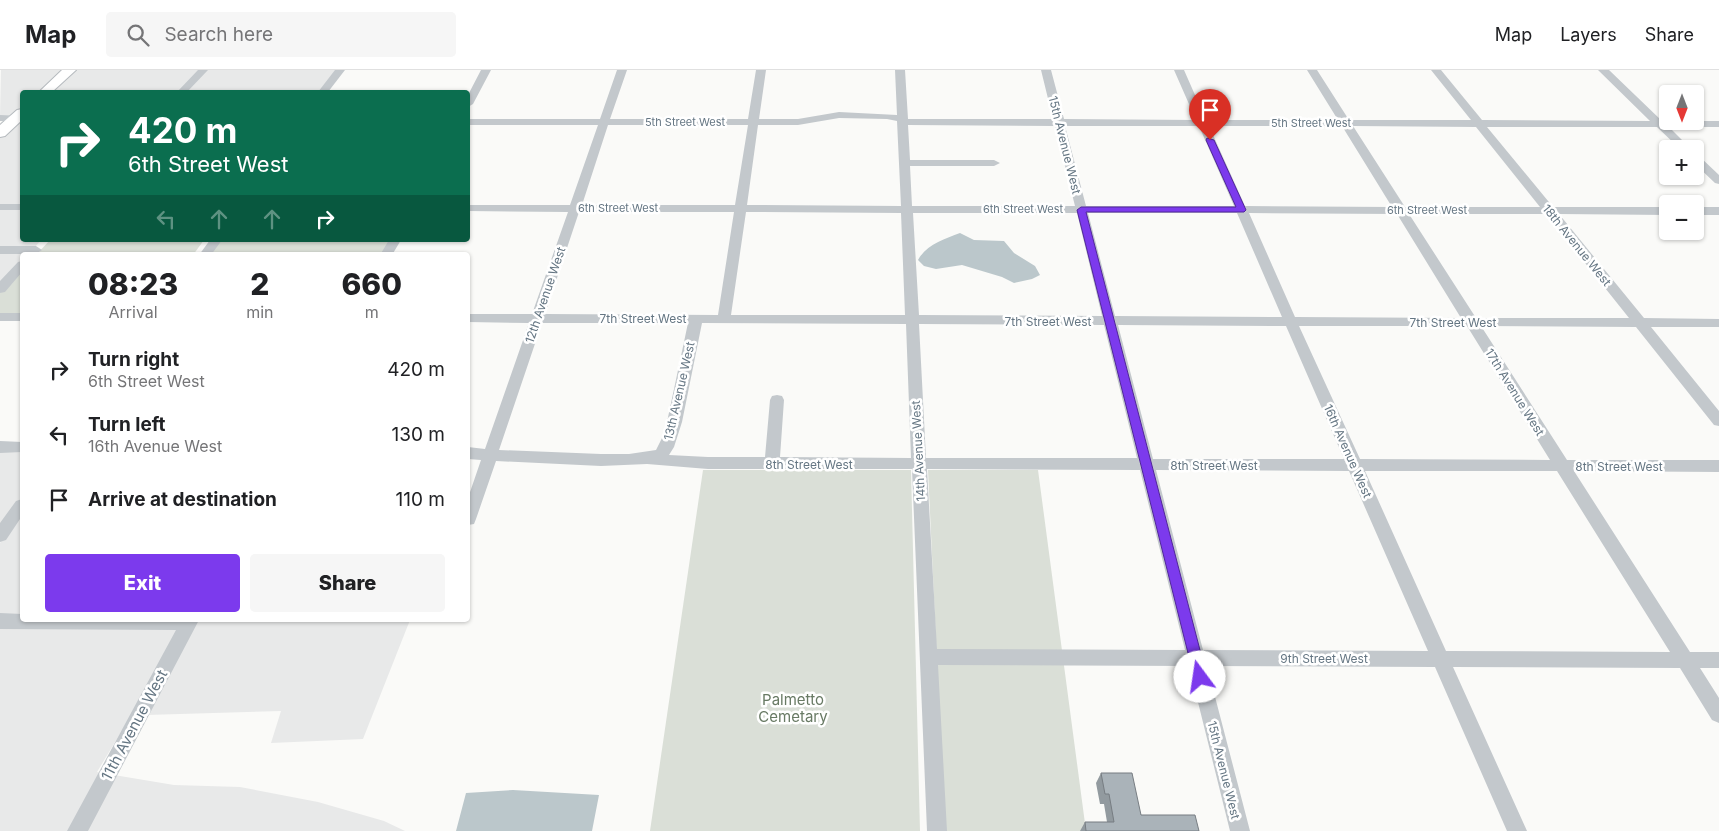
<!DOCTYPE html>
<meta charset="utf-8">
<style>
:root{--surface:#fff;--page:#f6f6f6;--text:#202124;--muted:#757577;--line:#e0e0e0;--accent:#7c3aed}
body{margin:0;font-family:Inter,sans-serif;background:var(--page);color:var(--text);height:100vh;display:flex;flex-direction:column;font-size:19px;white-space:nowrap}
*{box-sizing:border-box;margin:0}
p{font-size:16px;color:var(--muted)}
.icon{flex:none;width:28px;height:28px;fill:none;stroke:currentColor;stroke-width:2;stroke-linecap:round;stroke-linejoin:round}
.map{position:relative;flex:1;overflow:hidden}
.drawer{position:absolute;left:20px;top:182px;width:450px;height:370px;display:flex;flex-direction:column;background:var(--surface);border-radius:5px;box-shadow:0 1px 4px #0004}
.drawer>*{flex:none}
.banner{position:absolute;left:20px;top:20px;width:450px;height:152px;border-radius:5px;box-shadow:0 1px 4px #0004;background:#0b6e4f;color:#fff;overflow:hidden}
.needle{width:32px;rotate:180deg}
.controls{position:absolute;left:1659px;top:15px;display:grid;gap:10px}
.controls a{display:grid;place-items:center;width:45px;height:45px;border-radius:5px;background:var(--surface);box-shadow:0 1px 4px #0004;font-size:25px}
.pin{position:absolute;display:grid;place-items:center;width:42px;height:42px;color:#fff;margin:-51px -21px;border-radius:50% 50% 50% 0;rotate:-45deg;box-shadow:0 0 5px #0007}
.pin .icon{rotate:45deg}
.me{position:absolute;width:55px;margin:-28px;rotate:346deg;stroke-linejoin:round;filter:drop-shadow(0 0 4px #0008)}
.turn{display:flex;align-items:center;gap:18px;height:105px;padding:0 25px;font-size:22px}
.turn .icon{width:65px;height:65px;stroke-width:2.5}
.turn b{display:block;font-size:35px;line-height:42px}
.lanes{display:flex;align-items:center;height:48px;padding:0 25px;background:#0003;justify-content:center;gap:25px;direction:ltr}
.lanes .off{opacity:.35}
.eta{display:flex;justify-content:space-evenly;align-items:center;height:85px;text-align:center}
.eta b{font-size:30px;font-weight:800;line-height:35px}
.cta{display:flex;gap:10px;margin-top:auto;padding:10px 25px}
.cta a{flex:1;height:58px;border-radius:5px;background:var(--accent);color:#fff;font-size:20px;font-weight:800;line-height:58px;text-align:center}
.cta a+a{background:var(--page);color:var(--text)}
ul{padding:0;list-style:none}
li{display:flex;align-items:center;gap:15px;height:65px;padding:0 25px}
li div{flex:1}
li b{display:block;font-size:19px}
li em{font-style:normal}
header{display:flex;align-items:center;gap:30px;box-sizing:border-box;height:70px;padding:0 25px;background:var(--surface);border-bottom:1px solid var(--line)}
header strong{font-size:24px}
nav{display:flex;gap:28px;margin-inline-start:auto;font-size:18px}
.search{width:350px;height:45px;background:var(--page);display:flex;align-items:center;gap:12px;box-sizing:border-box;padding:0 18px;border-radius:5px;color:var(--muted);font-size:19px}
.map>svg:first-child{display:block}
</style>
<header>
<strong>Map</strong>
<div class="search"><svg class="icon" aria-label="search" viewBox="0 0 24 24"><circle cx="10" cy="10" r="6"/><path d="M15 15l6 6"/></svg>Search here</div>
<nav><a>Map</a><a>Layers</a><a>Share</a></nav>
</header>
<div class="map">
<svg width="1719" height="761" viewBox="0 0 1719 761">
<rect width="100%" height="100%" fill="#fafaf8"/>
<path fill="#e8e9e9" d="M 1,0 L 67,0 L 41,22 L 22,22 L 22,39 L 15,46 L 0,46 Z
M 74,0 L 200,0 L 178,22 L 49,22 Z
M 207,0 L 336,0 L 320,22 L 186,22 Z
M 17,51 L 22,51 L 22,134 L 0,134 L 0,66 Z
M 0,140 L 22,140 L 22,170 L 41,170 L 35,177 L 0,177 Z
M 0,183 L 29,183 L 22,185 L 22,190 L 0,214 Z
M 0,381 L 22,381 L 22,429 L 0,460 Z
M 22,442 L 22,545 L 0,544 L 0,473 Z
M 197,550 L 410,550 L 363,669 L 271,673 L 281,641 L 146,645 Z
M 0,557 L 179,558 L 145,622 L 97,702 L 101,703 L 70,761 L 0,761 Z
M 114,705 L 174,715 L 240,717 L 318,732 L 384,751 L 405,761 L 84,761 Z"/>
<path fill="#dadfd7" d="M 50,170 L 204,170 L 193,185 L 36,185 Z
M 220,170 L 391,170 L 383,185 L 209,185 Z
M 22,199 L 22,245 L 0,245 L 0,223 Z
M 703,400 L 911,400 L 920,761 L 650,761 Z
M 928,400 L 1038,400 L 1086,761 L 945,761 Z"/>
<path fill="#bbc7cb" d="M 960,163 L 974,170 L 1004,171 L 1014,183 L 1035,196 L 1040,205 L 1032,209 L 1014,213 L 1002,207 L 962,195 L 936,199 L 924,196 L 918,190 C 926,175 944,169 960,163 Z
M 513,720 L 599,725 L 592,761 L 456,761 L 466,723 Z"/>
<g fill="none" stroke-linecap="round" stroke-linejoin="round">
<defs>
<path id="major" d="M 62,0 L 76,0 L 52,22 L 39,22 Z
M 22,39 L 22,50 L 5,66 L 0,67 L 0,55 L 17,40 Z"/>
</defs>
<use href="#major" stroke="#b5babe" stroke-width="2"/>
<path fill="#c3c8cc" fill-rule="evenodd" d="M 198,0 L 208,0 L 187,22 L 177,22 Z
M 335,0 L 345,0 L 328,22 L 318,22 Z
M 481,0 L 491,0 L 473,34 L 468,37 L 468,25 Z
M 617,0 L 627,0 L 610,49 L 748,49 L 756,0 L 766,0 L 759,49 L 798,49 L 839,42 L 897,45 L 895,0 L 905,0 L 908,49 L 1053,49 L 1041,0 L 1051,0 L 1064,49 L 1196,50 L 1174,0 L 1184,0 L 1206,50 L 1338,50 L 1307,0 L 1317,0 L 1349,50 L 1471,50 L 1431,0 L 1441,0 L 1482,50 L 1650,51 L 1598,0 L 1609,0 L 1662,51 L 1719,51 L 1719,57 L 1669,57 L 1691,79 L 1680,79 L 1657,57 L 1487,57 L 1553,137 L 1668,137 L 1668,145 L 1559,144 L 1644,248 L 1719,249 L 1719,257 L 1651,257 L 1719,341 L 1719,356 L 1714,355 L 1636,257 L 1481,256 L 1567,390 L 1719,390 L 1719,402 L 1574,401 L 1690,582 L 1719,582 L 1719,598 L 1700,598 L 1719,628 L 1719,653 L 1712,650 L 1680,598 L 1453,597 L 1527,761 L 1507,761 L 1435,597 L 1207,596 L 1250,761 L 1230,761 L 1189,596 L 938,595 L 947,761 L 927,761 L 912,399 L 708,399 L 647,394 L 601,396 L 496,391 L 476,449 L 474,454 L 468,455 L 468,428 L 481,390 L 468,389 L 468,377 L 485,379 L 529,253 L 468,252 L 468,244 L 532,244 L 568,142 L 468,141 L 468,135 L 570,135 L 598,55 L 468,55 L 468,49 L 600,49 ZM 839,48 L 887,49 L 897,51 L 901,136 L 747,135 L 758,55 L 798,55 ZM 608,55 L 748,55 L 735,135 L 582,135 ZM 908,55 L 1055,56 L 1075,136 L 912,136 L 910,96 L 994,96 L 1000,93 L 994,90 L 910,90 ZM 1065,56 L 1199,56 L 1234,136 L 1086,136 ZM 1209,56 L 1342,56 L 1392,137 L 1245,136 ZM 1353,56 L 1476,57 L 1540,137 L 1405,137 ZM 579,142 L 734,142 L 718,245 L 545,244 ZM 746,142 L 901,143 L 905,245 L 731,245 ZM 913,143 L 1077,143 L 1102,246 L 919,245 ZM 1088,143 L 1237,143 L 1282,247 L 1115,246 ZM 1249,143 L 1397,144 L 1461,248 L 1295,247 ZM 1409,144 L 1546,144 L 1629,248 L 1476,248 ZM 542,253 L 688,253 L 667,352 L 663,366 L 656,380 L 629,384 L 601,384 L 499,380 ZM 702,253 L 906,254 L 911,388 L 780,387 L 784,330 L 782,326 L 777,325 L 772,326 L 770,330 L 765,387 L 708,387 L 669,385 L 674,377 L 682,352 ZM 919,254 L 1104,255 L 1137,388 L 926,388 ZM 1118,255 L 1286,256 L 1344,389 L 1153,389 ZM 1299,256 L 1467,256 L 1550,390 L 1360,389 ZM 927,399 L 1140,400 L 1185,580 L 937,579 ZM 1156,400 L 1349,401 L 1428,581 L 1203,580 ZM 1365,401 L 1557,401 L 1670,582 L 1446,581 Z
M 0,45 L 22,46 L 22,52 L 0,51 Z
M 1695,85 L 1699,86 L 1719,105 L 1719,114 L 1715,113 L 1695,94 Z
M 0,134 L 22,134 L 22,140 L 0,140 Z
M 1695,137 L 1719,137 L 1719,145 L 1695,145 Z
M 210,170 L 222,170 L 211,185 L 199,185 Z
M 389,170 L 401,170 L 392,185 L 380,185 Z
M 0,176 L 36,176 L 42,180 L 36,184 L 0,184 Z
M 22,191 L 22,202 L 5,222 L 0,223 L 0,211 L 18,192 Z
M 0,243 L 22,243 L 22,251 L 0,251 Z
M 0,371 L 22,372 L 22,382 L 0,383 Z
M 22,429 L 22,446 L 6,470 L 0,472 L 0,453 L 16,431 Z
M 0,543 L 22,544 L 22,550 L 199,550 L 88,761 L 67,761 L 176,560 L 0,559 Z"/>
<use href="#major" fill="#fff" fill-rule="evenodd"/>
</g>
<path fill="#929a9f" d="M 1101,703 L 1141,745 L 1199,761 L 1080,761 L 1085,752 L 1107,752 L 1104,734 L 1100,734 L 1096,713 Z"/>
<path fill="#aab3b9" stroke="#777d82" d="M 1101,703 L 1132,703 L 1141,745 L 1195,745 L 1199,761 L 1086,761 L 1085,752 L 1114,752 L 1109,724 L 1105,724 Z"/>
<path fill="#7c3aed" stroke="#51269a" d="M 1207,68 L 1214,70 L 1246,140 L 1244,142 L 1086,142 L 1207,607 L 1205,611 L 1200,613 L 1196,611 L 1194,607 L 1077,140 L 1081,137 L 1236,137 L 1206,70 Z"/>
<g text-anchor="middle" dominant-baseline="central" stroke-width="5" stroke-linejoin="round" paint-order="stroke">
<g font-size="11" fill="#657683" stroke="#fff">
<text x="685" y="52">5th Street West</text>
<text x="1311" y="53">5th Street West</text>
<text x="618" y="138">6th Street West</text>
<text x="1023" y="139">6th Street West</text>
<text x="1427" y="140">6th Street West</text>
</g>
<g font-size="12" fill="#657683" stroke="#fff">
<text transform="translate(1065 75) rotate(76)">15th Avenue West</text>
<text transform="translate(1577 175) rotate(51)">18th Avenue West</text>
<text transform="translate(545 225) rotate(-71)">12th Avenue West</text>
<text x="643" y="248">7th Street West</text>
<text x="1048" y="251">7th Street West</text>
<text x="1453" y="252">7th Street West</text>
<text transform="translate(679 321) rotate(-77)">13th Avenue West</text>
<text transform="translate(1515 322) rotate(58)">17th Avenue West</text>
<text transform="translate(918 381) rotate(-93)">14th Avenue West</text>
<text transform="translate(1348 381) rotate(66)">16th Avenue West</text>
<text x="809" y="394">8th Street West</text>
<text x="1214" y="395">8th Street West</text>
<text x="1619" y="396">8th Street West</text>
<text x="1324" y="588">9th Street West</text>
<text transform="translate(1224 700) rotate(76)">15th Avenue West</text>
</g>
<g font-size="15" fill="#687a64" stroke="#fff">
<text x="793" y="629">Palmetto<tspan x="793" dy="17">Cemetary</tspan></text>
</g>
<g font-size="15" fill="#657683" stroke="#fff">
<text transform="translate(134 655) rotate(-62)">11th Avenue West</text>
</g>
</g>
</svg>
<div class="controls">
<a><svg class="needle" viewBox="-14 -14 28 28"><path d="M0-13l5 13h-10z" fill="#e53935"/><path d="M0 13l5-13h-10z" fill="#757577"/></svg></a>
<a>+</a>
<a>−</a>
</div>
<div class="pin" style="left:1210px;top:70px;background:#d93025"><svg class="icon" aria-label="arrive" viewBox="0 0 24 24"><path d="M6 21V4h12l-3 4 3 4H6"/></svg></div>
<svg class="me" style="left:1200px;top:607px" viewBox="-20 -20 40 40"><circle r="19" fill="#fff"/><path d="M0-13L10 11 0 6-10 11z" fill="#7c3aed"/></svg>
<div class="banner">
<div class="turn"><svg class="icon" aria-label="right" viewBox="0 0 24 24"><path d="M7 20v-9h11M14 6l5 5-5 5"/></svg><div><b>420 m</b>6th Street West</div></div>
<div class="lanes"><svg class="icon off" aria-label="left" viewBox="0 0 24 24"><path d="M17 20v-9H6M10 6l-5 5 5 5"/></svg><svg class="icon off" aria-label="ahead" viewBox="0 0 24 24"><path d="M12 20V5M6 11l6-6 6 6"/></svg><svg class="icon off" aria-label="ahead" viewBox="0 0 24 24"><path d="M12 20V5M6 11l6-6 6 6"/></svg><svg class="icon" aria-label="right" viewBox="0 0 24 24"><path d="M7 20v-9h11M14 6l5 5-5 5"/></svg></div>
</div>
<section class="drawer">
<div class="eta">
<div><b>08:23</b><p>Arrival</p></div>
<div><b>2</b><p>min</p></div>
<div><b>660</b><p>m</p></div>
</div>
<ul>
<li><svg class="icon" aria-label="right" viewBox="0 0 24 24"><path d="M7 20v-9h11M14 6l5 5-5 5"/></svg><div><b>Turn right</b><p>6th Street West</p></div><em>420 m</em></li>
<li><svg class="icon" aria-label="left" viewBox="0 0 24 24"><path d="M17 20v-9H6M10 6l-5 5 5 5"/></svg><div><b>Turn left</b><p>16th Avenue West</p></div><em>130 m</em></li>
<li><svg class="icon" aria-label="arrive" viewBox="0 0 24 24"><path d="M6 21V4h12l-3 4 3 4H6"/></svg><div><b>Arrive at destination</b></div><em>110 m</em></li>
</ul>
<div class="cta"><a>Exit</a><a>Share</a></div>
</section>
</div>
